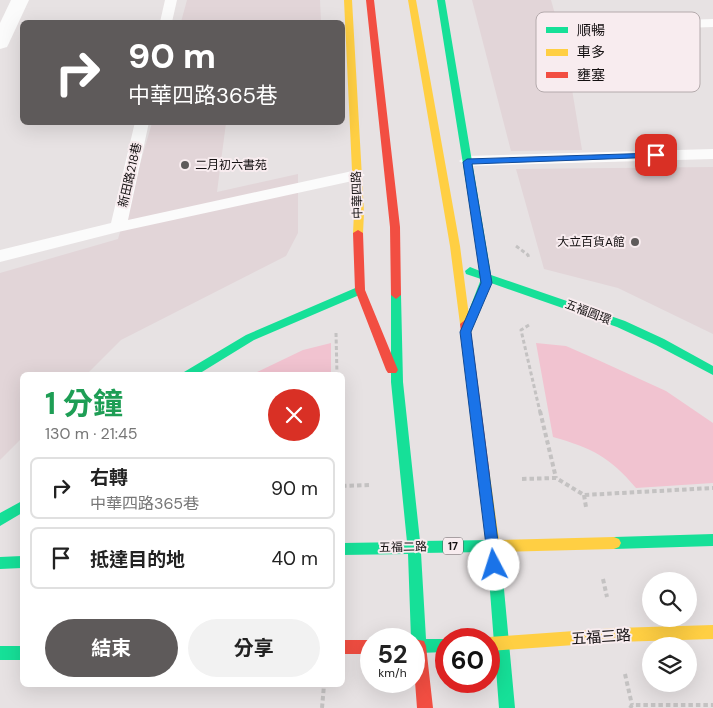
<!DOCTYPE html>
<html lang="zh-TW">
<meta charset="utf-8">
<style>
:root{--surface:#fff;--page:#f2f2f2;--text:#222;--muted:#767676;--line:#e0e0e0;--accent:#5e5a5a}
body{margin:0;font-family:"DM Sans","Noto Sans TC",sans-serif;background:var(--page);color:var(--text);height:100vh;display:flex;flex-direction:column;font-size:19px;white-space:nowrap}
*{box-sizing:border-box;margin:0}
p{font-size:16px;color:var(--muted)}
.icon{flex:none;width:28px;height:28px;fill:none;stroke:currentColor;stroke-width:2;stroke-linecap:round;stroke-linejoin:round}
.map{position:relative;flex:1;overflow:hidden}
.drawer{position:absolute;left:20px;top:372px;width:325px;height:315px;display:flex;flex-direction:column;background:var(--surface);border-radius:8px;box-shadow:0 5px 20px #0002}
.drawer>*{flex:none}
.hud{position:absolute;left:20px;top:20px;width:325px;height:105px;border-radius:8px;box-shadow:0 5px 20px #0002;background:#5e5a5a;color:#fff;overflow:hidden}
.controls{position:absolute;left:642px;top:572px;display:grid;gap:10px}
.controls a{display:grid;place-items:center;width:55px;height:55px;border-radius:50%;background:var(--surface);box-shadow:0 5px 20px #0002;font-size:25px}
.speed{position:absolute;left:360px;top:628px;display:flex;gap:10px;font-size:25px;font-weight:700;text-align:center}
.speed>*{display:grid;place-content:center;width:65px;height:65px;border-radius:50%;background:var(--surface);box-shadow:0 5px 20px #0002;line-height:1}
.speed small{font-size:12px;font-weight:400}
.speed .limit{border:8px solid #d22;background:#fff;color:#111}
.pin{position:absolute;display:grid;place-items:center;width:42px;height:42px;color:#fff;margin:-21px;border-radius:10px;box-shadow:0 2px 8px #0006}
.me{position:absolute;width:55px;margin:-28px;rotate:355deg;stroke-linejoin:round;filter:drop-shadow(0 0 4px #0008)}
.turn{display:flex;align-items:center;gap:18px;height:105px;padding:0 25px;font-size:22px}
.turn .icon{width:65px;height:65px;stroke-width:2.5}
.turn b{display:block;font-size:35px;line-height:42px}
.round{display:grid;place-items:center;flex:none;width:52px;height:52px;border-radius:26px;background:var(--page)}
.headline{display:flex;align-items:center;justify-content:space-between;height:85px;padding:0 25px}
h1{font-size:30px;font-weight:700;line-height:38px;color:#1e9e55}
.primary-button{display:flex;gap:10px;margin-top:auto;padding:10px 25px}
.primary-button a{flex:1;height:58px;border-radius:30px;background:var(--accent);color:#fff;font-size:20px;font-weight:700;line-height:58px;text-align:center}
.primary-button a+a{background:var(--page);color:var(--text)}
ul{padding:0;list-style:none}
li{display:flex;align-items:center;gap:15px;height:62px;margin:0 10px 8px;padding:0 15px;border:2px solid var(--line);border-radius:8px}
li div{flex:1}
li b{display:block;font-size:19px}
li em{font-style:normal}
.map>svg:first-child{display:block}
</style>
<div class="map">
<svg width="713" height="708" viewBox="0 0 713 708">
<rect width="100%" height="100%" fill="#e7e2e3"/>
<path fill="#e2d5d8" d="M 187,0 L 320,0 L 321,22 L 181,22 Z
M 472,0 L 551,0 L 566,53 L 582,150 L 511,151 Z
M 152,123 L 226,123 L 217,192 L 298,174 L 298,233 L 286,256 L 121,340 L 86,375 L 22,375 L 22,438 L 0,460 L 0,273 L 118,239 Z
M 713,167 L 713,334 L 618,288 L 544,269 L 516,169 Z"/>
<path fill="#f1c3d0" d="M 331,343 L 331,375 L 251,375 L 303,350 Z
M 536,343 L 566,346 L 598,360 L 666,391 L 713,423 L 713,483 L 636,488 C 610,457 592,448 553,437 Z"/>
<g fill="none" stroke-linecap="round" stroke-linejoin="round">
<path stroke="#c4c2c2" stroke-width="3" stroke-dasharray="4 2.5" stroke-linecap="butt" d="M 516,246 L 528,255 L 529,259
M 529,325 L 521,330 L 540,412
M 336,333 L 337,375"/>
<path stroke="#c4c2c2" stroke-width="4" stroke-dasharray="4.5 3" stroke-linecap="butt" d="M 540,411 L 556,478
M 522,479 L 556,478 L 584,495 L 713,488
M 342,486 L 370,485
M 584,495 L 586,507
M 603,579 L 607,597
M 625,674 L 632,705
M 322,708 L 324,685
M 630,708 L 632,705 L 713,705"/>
<path fill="#fbfbfb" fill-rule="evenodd" d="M 165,0 L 177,0 L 172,22 L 160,22 Z
M 713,19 L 713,27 L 557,32 L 551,28 L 557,24 Z
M 135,122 L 149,122 L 128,220 L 357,170 L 365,175 L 357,180 L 118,232 L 0,262 L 0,250 L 111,223 Z
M 713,149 L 713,159 L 467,166 L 459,161 L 467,156 Z"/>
<path fill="#fbfbfb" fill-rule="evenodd" d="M 11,0 L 29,0 L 9,43 L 7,47 L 0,49 L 0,23 Z"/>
<path fill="#16e098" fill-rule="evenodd" d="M 437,0 L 445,0 L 491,275 L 625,321 L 664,339 L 713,366 L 713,375 L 656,345 L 617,327 L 491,283 L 470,334 L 462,334 L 461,331 L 481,279 L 466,274 L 465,271 L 470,267 L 480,271 Z
M 360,286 L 364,287 L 365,290 L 364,293 L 254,340 L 197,375 L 182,375 L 184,372 L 246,335 Z
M 396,291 L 401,295 L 403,382 L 420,541 L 493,540 L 498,542 L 500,546 L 515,708 L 499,708 L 487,552 L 421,553 L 426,639 L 448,639 L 446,639 L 446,652 L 419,653 L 414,651 L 414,639 L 411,639 L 408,554 L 342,555 L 342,543 L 407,542 L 391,382 L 391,295 Z
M 22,501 L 22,513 L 0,526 L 0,513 Z
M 713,534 L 713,546 L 614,549 L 609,547 L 607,543 L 609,539 L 614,537 Z
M 22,556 L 22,568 L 0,569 L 0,557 Z
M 0,646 L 22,646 L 22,660 L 0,660 Z"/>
<path fill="#ffcf43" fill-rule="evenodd" d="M 344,0 L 352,0 L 364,213 L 363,233 L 358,236 L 353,233 L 354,213 Z
M 408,0 L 416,0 L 460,246 L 470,324 L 465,328 L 460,324 L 450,246 Z
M 484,471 L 488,472 L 490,476 L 499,540 L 614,537 L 619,539 L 621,543 L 619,547 L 614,549 L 493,552 L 488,550 L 478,476 L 480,472 Z
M 713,625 L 713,639 L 616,642 L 489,651 L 489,639 L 484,639 L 489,637 L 616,628 Z"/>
<path fill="#f24e42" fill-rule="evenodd" d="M 366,0 L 374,0 L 400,227 L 401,295 L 396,299 L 391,295 L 390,227 Z
M 358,230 L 363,233 L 365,290 L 398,370 L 396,373 L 388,373 L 386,370 L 355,290 L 353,233 Z
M 465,320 L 470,324 L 490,476 L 488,480 L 484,481 L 480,480 L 478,476 L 460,324 Z
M 414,639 L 424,641 L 426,646 L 433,708 L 417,708 L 414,668 Z
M 342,640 L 371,640 L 371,654 L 342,654 Z"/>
</g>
<path fill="#1a73e8" stroke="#114b97" d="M 656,153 L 660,153 L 660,157 L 472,164 L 492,283 L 471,332 L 501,565 L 499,570 L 494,572 L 489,570 L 460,332 L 481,283 L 463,162 L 467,159 Z"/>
<g fill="#5e5a5a" stroke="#f8ecef" stroke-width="2">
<circle cx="185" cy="165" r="5"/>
<circle cx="635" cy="242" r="5"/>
</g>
<g text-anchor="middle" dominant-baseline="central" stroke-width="4" stroke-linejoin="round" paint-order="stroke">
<rect fill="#f8ecef" stroke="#585254" stroke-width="1" x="443" y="537.5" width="20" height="17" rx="4"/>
<g font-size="11" font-weight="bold" fill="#141011">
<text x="453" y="546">17</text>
</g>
<g font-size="12" fill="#141011" stroke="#f8ecef" text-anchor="start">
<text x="195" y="165">二月初六書苑</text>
<text x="625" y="242" text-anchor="end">大立百貨A館</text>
</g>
<g font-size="12" fill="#141011" stroke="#f8ecef">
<text transform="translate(130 175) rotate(-77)">新田路218巷</text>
<text transform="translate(357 195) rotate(-92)">中華四路</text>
<text transform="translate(588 312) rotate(21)">五福圓環</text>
<text transform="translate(403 547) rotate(-1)">五福二路</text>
</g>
<g font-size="15" fill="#141011" stroke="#f8ecef">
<text transform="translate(601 637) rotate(-4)">五福三路</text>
</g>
</g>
<rect x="536" y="12" width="164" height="80" rx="8" fill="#f8ecef" stroke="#b4aaac" stroke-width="1"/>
<rect x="546" y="27" width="22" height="6" fill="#16e098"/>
<rect x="546" y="49" width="22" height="7" fill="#ffcf43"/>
<rect x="546" y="72" width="22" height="6" fill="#f24e42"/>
<g font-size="14" fill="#141011">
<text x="577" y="35">順暢</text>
<text x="577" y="57">車多</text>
<text x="577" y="80">壅塞</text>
</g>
</svg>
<div class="controls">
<a><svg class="icon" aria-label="search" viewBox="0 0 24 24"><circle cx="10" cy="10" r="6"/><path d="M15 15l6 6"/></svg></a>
<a><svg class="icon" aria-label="layers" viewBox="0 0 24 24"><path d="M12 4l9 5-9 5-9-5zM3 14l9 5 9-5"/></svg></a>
</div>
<div class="speed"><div>52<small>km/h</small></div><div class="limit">60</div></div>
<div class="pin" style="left:656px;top:155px;background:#d93025"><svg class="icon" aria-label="arrive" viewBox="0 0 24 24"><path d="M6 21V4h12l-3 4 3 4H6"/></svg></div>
<svg class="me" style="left:494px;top:565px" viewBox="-20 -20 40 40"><circle r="19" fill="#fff"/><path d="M0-13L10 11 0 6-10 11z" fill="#1a73e8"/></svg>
<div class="hud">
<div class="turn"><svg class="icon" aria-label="right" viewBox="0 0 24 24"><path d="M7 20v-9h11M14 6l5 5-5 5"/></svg><div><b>90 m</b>中華四路365巷</div></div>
</div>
<section class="drawer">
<div class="headline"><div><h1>1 分鐘</h1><p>130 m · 21:45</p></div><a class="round" style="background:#d93025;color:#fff"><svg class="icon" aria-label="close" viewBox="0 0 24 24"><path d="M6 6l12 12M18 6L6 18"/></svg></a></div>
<ul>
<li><svg class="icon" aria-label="right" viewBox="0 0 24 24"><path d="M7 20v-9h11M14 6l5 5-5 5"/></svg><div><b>右轉</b><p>中華四路365巷</p></div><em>90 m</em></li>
<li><svg class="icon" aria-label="arrive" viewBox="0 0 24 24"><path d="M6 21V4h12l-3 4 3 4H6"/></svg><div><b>抵達目的地</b></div><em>40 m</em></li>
</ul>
<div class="primary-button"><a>結束</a><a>分享</a></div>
</section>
</div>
